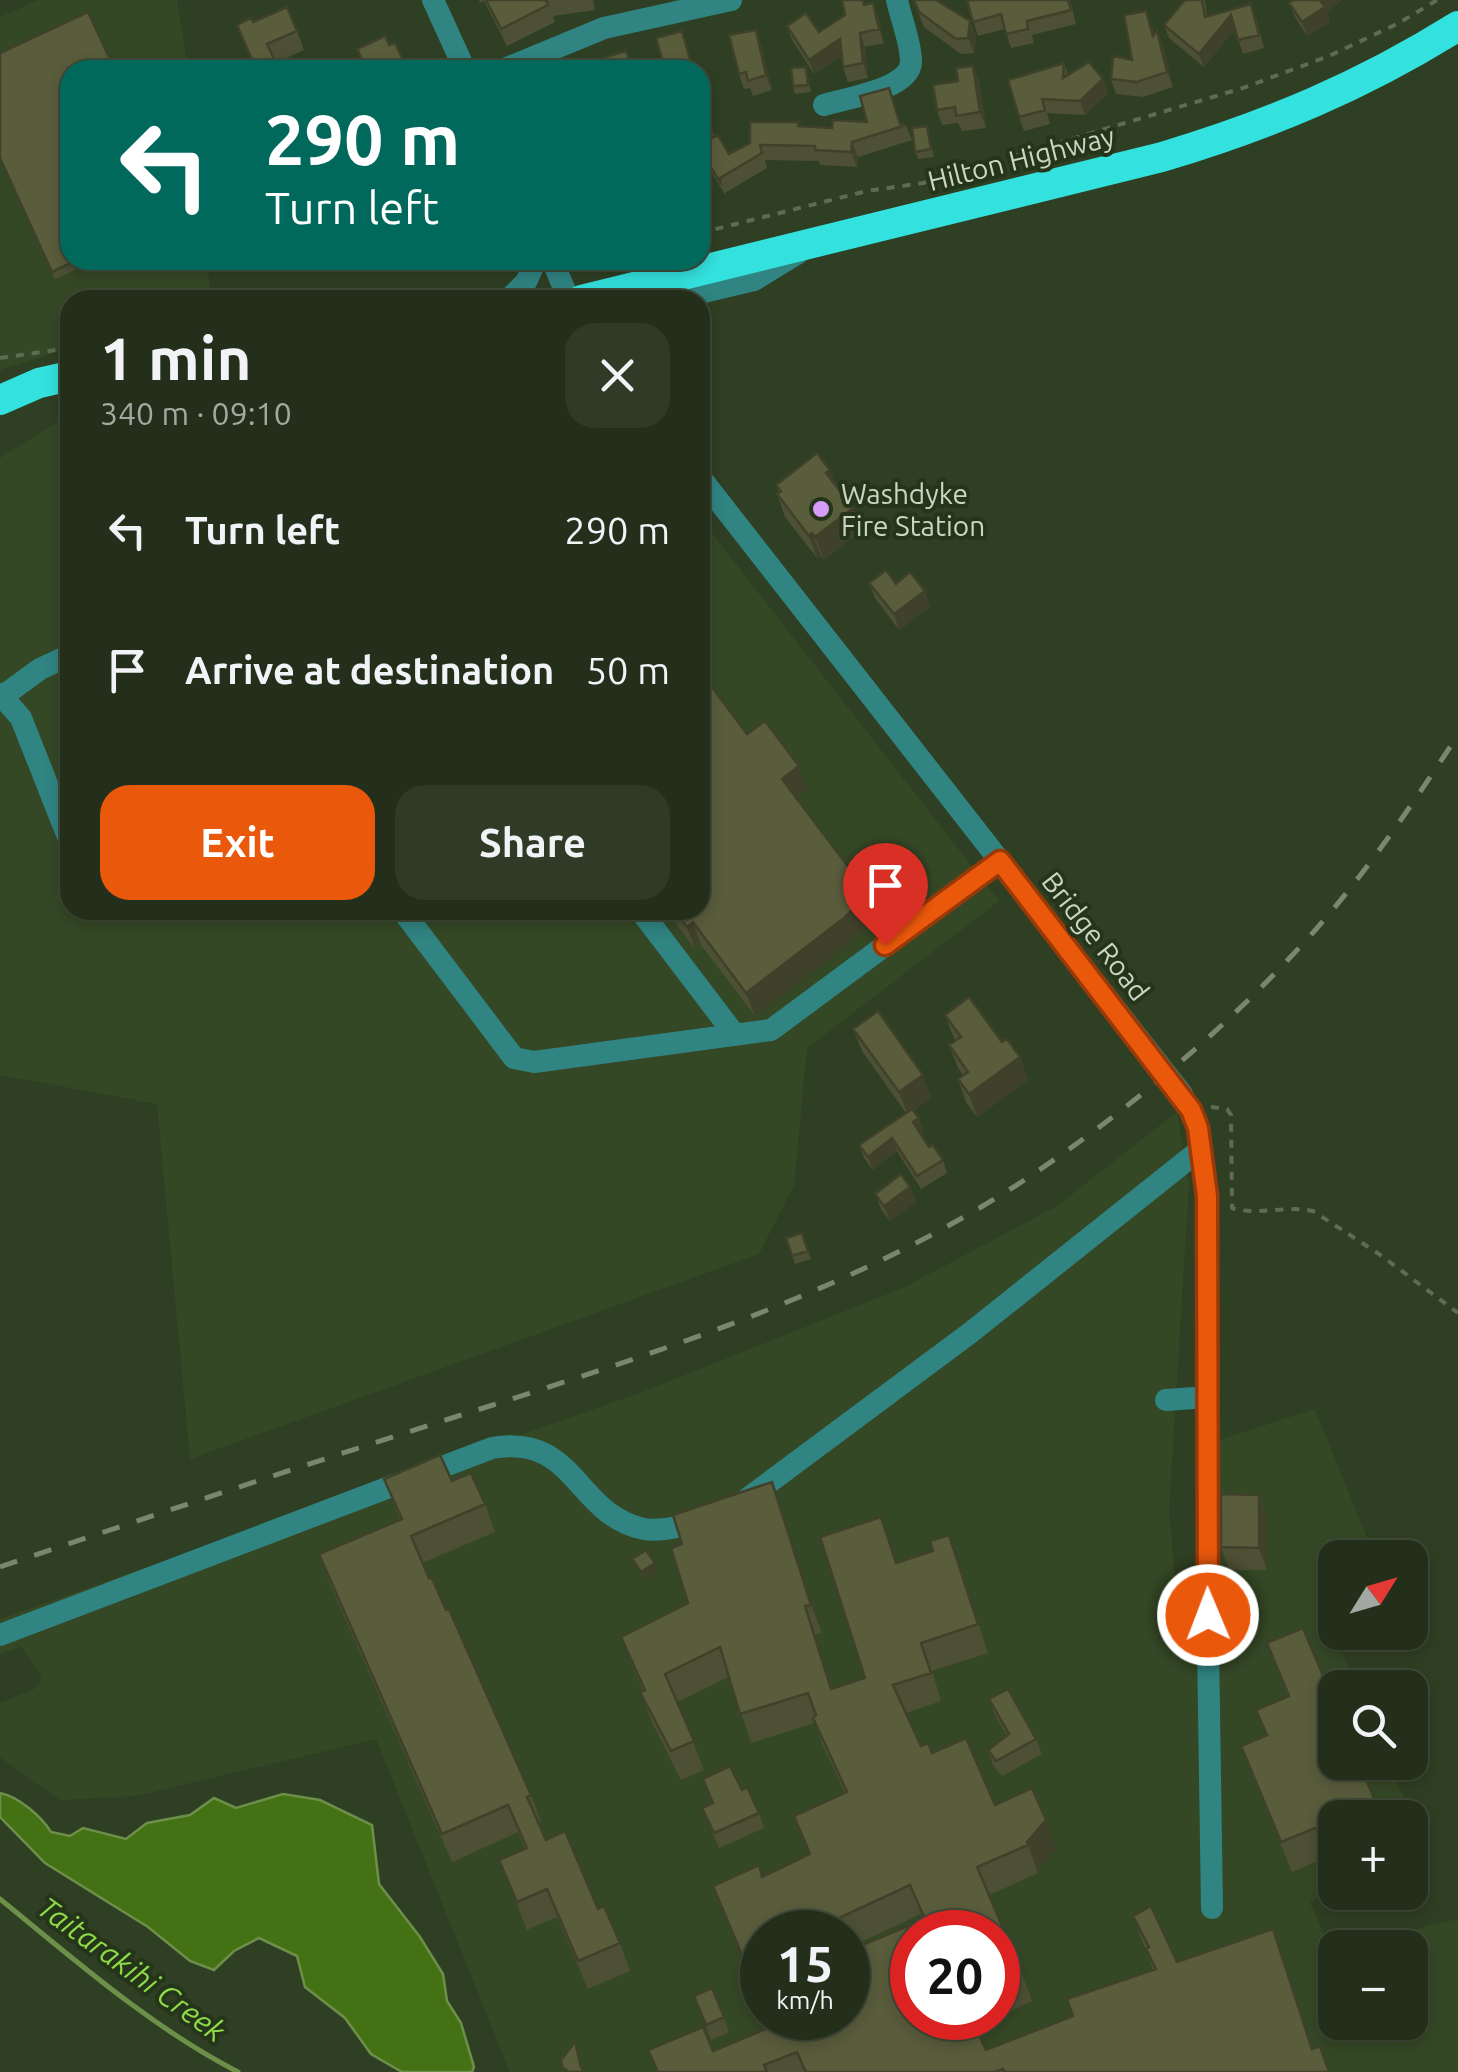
<!DOCTYPE html>
<meta charset="utf-8">
<style>
:root{--surface:#232f1a;--page:#2f3b27;--text:#f1f3f6;--muted:#a3a9a2;--line:#404a39;--accent:#ea580c}
body{margin:0;font-family:Ubuntu,sans-serif;background:var(--page);color:var(--text);height:100vh;display:flex;flex-direction:column;font-size:38px;white-space:nowrap}
*{box-sizing:border-box;margin:0}
p{font-size:32px;color:var(--muted)}
.icon{flex:none;width:55px;height:55px;fill:none;stroke:currentColor;stroke-width:2;stroke-linecap:round;stroke-linejoin:round}
.map{position:relative;flex:1;overflow:hidden}
.sheet{position:absolute;left:60px;top:290px;width:650px;height:630px;display:flex;flex-direction:column;background:var(--surface);border-radius:30px;box-shadow:0 5px 15px #0003,0 0 0 2px var(--line)}
.sheet>*{flex:none}
.hud{position:absolute;left:60px;top:60px;width:650px;height:210px;border-radius:30px;box-shadow:0 5px 15px #0003,0 0 0 2px var(--line);background:#00695c;color:#fff;overflow:hidden}
.needle{width:65px;rotate:53deg}
.fabs{position:absolute;left:1318px;top:1540px;display:grid;gap:20px}
.fabs a{display:grid;place-items:center;width:110px;height:110px;border-radius:20px;background:var(--surface);box-shadow:0 5px 15px #0003,0 0 0 2px var(--line);font-size:50px}
.speed{position:absolute;left:740px;top:1910px;display:flex;gap:20px;font-size:50px;font-weight:700;text-align:center}
.speed>*{display:grid;place-content:center;width:130px;height:130px;border-radius:50%;background:var(--surface);box-shadow:0 5px 15px #0003,0 0 0 2px var(--line);line-height:1}
.speed small{font-size:25px;font-weight:400}
.speed .limit{border:15px solid #d22;background:#fff;color:#111}
.pin{position:absolute;display:grid;place-items:center;width:85px;height:85px;color:#fff;margin:-102px -42px;border-radius:50% 50% 50% 0;rotate:-45deg;box-shadow:0 0 10px #0007}
.pin .icon{rotate:45deg}
.me{position:absolute;width:110px;margin:-55px;rotate:359deg;stroke-linejoin:round;filter:drop-shadow(0 0 8px #0008)}
.turn{display:flex;align-items:center;gap:35px;height:210px;padding:0 40px;font-size:45px}
.turn .icon{width:130px;height:130px;stroke-width:2.5}
.turn b{display:block;font-size:70px;line-height:85px}
.round{display:grid;place-items:center;flex:none;width:105px;height:105px;border-radius:30px;background:var(--page)}
.headline{display:flex;align-items:center;justify-content:space-between;height:170px;padding:0 40px}
h1{font-size:60px;font-weight:700;line-height:75px}
.button{display:flex;gap:20px;margin-top:auto;padding:20px 40px}
.button a{flex:1;height:115px;border-radius:30px;background:var(--accent);color:#fff;font-size:40px;font-weight:700;line-height:115px;text-align:center}
.button a+a{background:var(--page);color:var(--text)}
ul{padding:0;list-style:none}
li{display:flex;align-items:center;gap:30px;height:140px;padding:0 40px}
li div{flex:1}
li b{display:block;font-size:38px}
li em{font-style:normal}
.map>svg:first-child{display:block}
</style>
<div class="map">
<svg width="1458" height="2072" viewBox="0 0 1458 2072">
<rect width="100%" height="100%" fill="#2f3f23"/>
<path fill="#354826" fill-rule="evenodd" d="M 39,0 L 177,0 L 188,70 L 70,70 L 70,260 L 207,260 L 211,300 L 70,300 L 70,348 L 0,370 L 0,17 Z
M 70,414 L 70,910 L 700,910 L 700,518 L 999,901 L 807,1048 L 794,1185 L 759,1254 L 190,1459 L 157,1104 L 0,1075 L 0,458 Z
M 1177,1112 L 1189,1183 L 1169,1511 L 1176,1585 L 1221,1584 L 1219,1440 L 1315,1409 L 1375,1557 L 1335,1558 L 1335,1626 L 1332,1628 L 1357,1687 L 1335,1688 L 1335,1762 L 1389,1763 L 1427,1851 L 1410,1858 L 1410,1818 L 1335,1818 L 1335,1891 L 1310,1902 L 1331,1950 L 1335,1950 L 1335,2022 L 1410,2022 L 1410,1948 L 1344,1947 L 1458,1919 L 1458,2072 L 510,2072 L 376,1739 L 136,1796 L 60,1800 L 0,1757 L 0,1703 L 34,1689 L 41,1682 L 41,1675 L 21,1647 L 0,1654 L 0,1619 L 637,1394 L 903,1288 L 1057,1206 ZM 762,1932 L 848,1932 L 848,2018 L 762,2018 ZM 912,1932 L 998,1932 L 998,2018 L 912,2018 Z"/>
<path fill="#447114" stroke="#6c8f49" stroke-width="2.5" d="M 0,1793 C 19,1797 41,1816 51,1832 L 70,1836 L 83,1828 L 126,1839 L 147,1823 L 190,1815 L 214,1798 L 236,1808 L 283,1794 L 320,1800 L 372,1825 L 379,1884 L 420,1937 L 443,1974 L 447,2001 L 461,2023 L 474,2067 L 472,2072 L 402,2072 L 371,2054 L 345,2018 L 305,1987 L 297,1956 L 259,1938 L 234,1951 L 214,1970 L 190,1961 L 148,1927 L 45,1863 L 0,1817 Z"/>
<g fill="none" stroke-linecap="round" stroke-linejoin="round">
<path stroke="#6c8f49" stroke-width="5" d="M 0,1899 C 76,1961 151,2027 238,2072"/>
<path stroke="#5e6c54" stroke-width="4" stroke-dasharray="8 8" stroke-linecap="butt" d="M 700,233 L 867,191 L 923,183 L 1243,88 L 1329,56 L 1399,23 L 1437,0
M 584,260 L 588,260
M 435,300 L 488,293
M 0,358 L 70,348
M 1211,1107 L 1227,1109 L 1231,1115 L 1232,1208 C 1258,1216 1287,1205 1313,1211 L 1379,1254 L 1458,1313"/>
<path stroke="#308482" stroke-width="22" d="M 433,0 L 465,70
M 502,70 L 604,28 L 731,0
M 824,105 C 846,98 910,89 911,62 C 911,42 901,19 897,0
M 552,260 L 569,300
M 508,300 L 526,282 L 536,260
M 670,300 L 754,280 L 798,253
M 700,477 L 1182,1094 L 1198,1129 L 1207,1196 L 1207,1578 L 1212,1908
M 0,694 L 21,718 L 70,842
M 3,696 L 40,669 L 70,655
M 402,910 L 514,1058 L 534,1062 L 771,1030 L 999,861
M 640,910 L 735,1035
M 1166,1400 L 1208,1397
M 747,1499 L 970,1333 L 1201,1149
M 0,1635 L 492,1448 C 576,1433 575,1515 644,1529 C 662,1532 688,1525 706,1520"/>
<path stroke="#33e1de" stroke-width="30" d="M 581,300 L 1162,157 C 1269,125 1362,86 1458,26
M 0,400 L 39,383 L 70,376"/>
<path stroke="#7a8770" stroke-width="5" stroke-dasharray="18 18" stroke-linecap="butt" d="M 0,1567 C 151,1516 301,1466 452,1418 C 649,1355 853,1293 1026,1179 C 1129,1110 1226,1029 1309,937 C 1365,875 1412,805 1458,735"/>
</g>
<path fill="#4d5034" d="M 479,0 L 593,0 L 595,10 L 553,16 L 555,22 L 507,46 L 484,1 L 480,3 Z
M 913,0 L 936,0 L 970,21 L 976,37 L 974,53 L 961,54 L 924,27 Z
M 967,0 L 1070,0 L 1076,24 L 1032,35 L 1034,43 L 1011,48 L 1005,29 L 978,36 Z
M 1185,0 L 1205,0 L 1207,16 L 1256,17 L 1264,48 L 1243,54 L 1235,29 L 1204,67 L 1169,38 L 1164,25 Z
M 1294,0 L 1342,0 L 1327,12 L 1330,22 L 1307,36 L 1295,17 L 1289,3 Z
M 866,5 L 878,17 L 884,43 L 865,47 L 868,78 L 848,82 L 843,67 L 842,56 L 814,74 L 792,40 L 787,26 L 819,32 Z
M 253,22 L 297,31 L 304,50 L 275,63 L 279,70 L 255,70 L 237,25 Z
M 1152,26 L 1154,35 L 1157,31 L 1163,46 L 1173,87 L 1143,97 L 1116,94 L 1111,79 L 1132,60 Z
M 761,45 L 772,90 L 753,96 L 750,88 L 744,89 L 739,74 Z
M 1064,63 L 1068,75 L 1103,79 L 1108,93 L 1085,115 L 1047,113 L 1050,124 L 1024,131 L 1019,117 Z
M 973,66 L 979,81 L 986,128 L 962,131 L 958,123 L 942,125 L 937,110 L 958,81 Z
M 806,67 L 811,92 L 795,94 L 793,86 Z
M 70,70 L 70,260 L 97,260 L 55,279 L 0,159 Z
M 700,87 L 705,103 L 700,104 Z
M 710,124 L 715,137 L 729,154 L 800,126 L 832,128 L 906,125 L 912,140 L 858,157 L 857,167 L 820,165 L 819,161 L 765,160 L 767,168 L 725,193 L 726,196 L 700,154 L 700,126 Z
M 927,126 L 934,157 L 918,159 L 915,152 Z
M 776,485 L 837,488 L 853,508 L 861,530 L 824,560 L 821,556 L 817,558 L 785,517 L 777,494 L 779,493 Z
M 869,583 L 896,584 L 925,591 L 930,607 L 899,630 L 875,598 Z
M 747,734 L 807,788 L 796,797 L 868,893 L 876,915 L 852,941 L 755,1016 L 701,945 L 695,949 L 666,910 L 700,910 Z
M 945,1015 L 1002,1042 L 1020,1057 L 1028,1080 L 977,1117 L 966,1102 L 958,1079 L 963,1075 L 958,1068 L 949,1045 L 955,1041 Z
M 853,1029 L 931,1098 L 913,1111 L 919,1118 L 924,1131 L 920,1134 L 929,1147 L 943,1160 L 947,1173 L 921,1189 L 897,1151 L 873,1170 L 864,1158 L 859,1145 L 906,1113 L 862,1051 Z
M 910,1187 L 916,1202 L 890,1221 L 881,1209 L 875,1194 Z
M 802,1233 L 811,1259 L 795,1264 L 786,1238 Z
M 384,1479 L 452,1481 L 485,1504 L 495,1532 L 422,1563 L 531,1795 L 541,1822 L 539,1824 L 546,1840 L 598,1909 L 620,1943 L 630,1971 L 588,1989 L 557,1917 L 527,1930 L 499,1860 L 525,1849 L 518,1832 L 452,1862 L 329,1582 L 319,1554 L 400,1520 Z
M 772,1482 L 822,1633 L 815,1635 L 832,1688 L 865,1678 L 897,1562 L 959,1564 L 988,1653 L 932,1671 L 941,1701 L 906,1713 L 921,1746 L 932,1753 L 995,1805 L 1046,1820 L 1056,1849 L 1037,1870 L 1038,1873 L 989,1895 L 1022,1973 L 1032,2001 L 998,2017 L 998,1932 L 912,2018 L 995,2018 L 975,2026 L 986,2050 L 1073,2016 L 1153,1970 L 1133,1916 L 1177,1962 L 1273,1929 L 1313,2048 L 1330,2072 L 657,2072 L 648,2050 L 713,2051 L 781,2022 L 779,2018 L 848,2018 L 923,1920 L 921,1914 L 848,1948 L 848,1932 L 762,1932 L 762,1988 L 756,1991 L 713,1886 L 763,1876 L 809,1855 L 794,1816 L 845,1793 L 823,1746 L 815,1723 L 751,1743 L 729,1677 L 677,1702 L 704,1770 L 681,1780 L 651,1720 L 640,1692 L 643,1691 L 621,1637 L 688,1603 L 682,1544 Z
M 1259,1495 L 1267,1517 L 1267,1570 L 1229,1570 L 1221,1547 Z
M 1267,1643 L 1359,1762 L 1381,1818 L 1335,1818 L 1335,1854 L 1292,1872 L 1241,1746 L 1266,1735 L 1256,1710 L 1288,1697 Z
M 989,1699 L 1036,1739 L 1042,1754 L 1002,1776 L 993,1765 L 988,1750 L 1007,1736 L 995,1715 Z
M 703,1779 L 742,1790 L 759,1813 L 764,1828 L 719,1848 L 702,1808 L 712,1803 Z
M 694,1996 L 724,2017 L 729,2032 L 711,2040 Z"/>
<path fill="#3f412a" d="M 1320,0 L 1342,0 L 1327,12 L 1330,22 L 1307,36 L 1302,22 Z
M 873,3 L 878,17 L 884,43 L 879,29 Z
M 1231,15 L 1236,28 L 1204,67 L 1199,54 Z
M 970,21 L 976,37 L 974,53 L 968,38 Z
M 756,30 L 761,45 L 772,90 L 766,75 Z
M 1157,31 L 1163,46 L 1173,87 L 1167,72 Z
M 860,33 L 865,47 L 868,78 L 863,63 Z
M 840,39 L 846,53 L 814,74 L 809,60 Z
M 973,66 L 979,81 L 986,128 L 980,112 Z
M 1103,79 L 1108,93 L 1085,115 L 1080,101 Z
M 852,142 L 858,157 L 857,167 L 851,152 Z
M 830,470 L 839,492 L 826,473 Z
M 853,508 L 861,530 L 824,560 L 815,537 Z
M 812,533 L 821,556 L 817,558 L 809,536 Z
M 925,591 L 930,607 L 899,630 L 894,614 Z
M 799,766 L 807,788 L 790,801 L 782,779 Z
M 868,893 L 876,915 L 852,941 L 755,1016 L 746,993 Z
M 693,922 L 701,945 L 695,949 L 687,927 Z
M 1020,1057 L 1028,1080 L 977,1117 L 969,1094 Z
M 923,1075 L 931,1098 L 908,1115 L 899,1092 Z
M 919,1118 L 924,1131 L 918,1136 L 913,1122 Z
M 892,1138 L 897,1151 L 873,1170 L 868,1157 Z
M 910,1187 L 916,1202 L 890,1221 L 884,1206 Z
M 772,1482 L 782,1511 L 822,1633 L 811,1605 Z
M 1259,1495 L 1267,1517 L 1267,1570 L 1259,1548 Z
M 655,1563 L 657,1571 L 644,1580 L 641,1572 Z
M 805,1606 L 815,1635 L 841,1717 L 831,1689 Z
M 1046,1820 L 1056,1849 L 1037,1870 L 1027,1842 Z"/>
<path fill="#5a5d3c" stroke="#3f412a" stroke-width="2.5" d="M 486,0 L 546,0 L 548,5 L 501,29 Z
M 842,0 L 863,0 L 864,5 L 873,3 L 879,29 L 860,33 L 863,63 L 843,67 L 840,39 L 809,60 L 787,26 L 806,13 L 819,32 L 845,15 Z
M 914,0 L 936,0 L 970,21 L 968,38 L 956,39 L 919,12 Z
M 967,0 L 1068,0 L 1071,10 L 1027,21 L 1028,29 L 1006,34 L 1001,14 L 973,22 Z
M 1185,0 L 1202,0 L 1205,17 L 1251,4 L 1259,35 L 1238,40 L 1231,15 L 1199,54 L 1164,25 Z
M 1294,0 L 1320,0 L 1325,7 L 1302,22 L 1289,3 Z
M 287,7 L 297,31 L 267,44 L 279,70 L 260,70 L 259,68 L 256,69 L 237,25 L 251,18 L 253,22 Z
M 1146,11 L 1153,36 L 1157,31 L 1167,72 L 1137,82 L 1111,79 L 1113,56 L 1132,60 L 1124,15 Z
M 88,12 L 115,70 L 70,70 L 70,260 L 77,260 L 52,272 L 0,158 L 0,53 Z
M 756,30 L 766,75 L 748,81 L 746,72 L 739,74 L 729,35 Z
M 682,31 L 693,70 L 665,70 L 656,38 Z
M 385,36 L 389,45 L 395,43 L 408,70 L 346,70 L 363,62 L 357,49 Z
M 626,51 L 633,70 L 606,70 L 602,58 Z
M 1089,62 L 1103,79 L 1080,101 L 1042,99 L 1045,110 L 1019,117 L 1008,80 L 1064,63 L 1063,78 Z
M 973,66 L 980,112 L 956,116 L 955,107 L 937,110 L 933,85 L 958,81 L 956,68 Z
M 806,67 L 808,85 L 793,86 L 791,68 Z
M 889,88 L 900,124 L 906,125 L 852,142 L 851,152 L 815,150 L 815,146 L 760,145 L 762,153 L 720,178 L 720,182 L 700,150 L 700,126 L 710,124 L 712,138 L 718,135 L 729,154 L 750,143 L 750,122 L 799,122 L 798,126 L 832,128 L 833,120 L 867,122 L 860,96 Z
M 927,126 L 931,149 L 915,152 L 912,128 Z
M 70,444 L 70,478 L 65,445 Z
M 817,453 L 830,470 L 826,473 L 853,508 L 815,537 L 812,533 L 809,536 L 777,494 L 781,491 L 776,485 Z
M 70,553 L 70,593 L 64,554 Z
M 886,570 L 896,584 L 910,572 L 925,591 L 894,614 L 869,583 Z
M 700,671 L 747,734 L 765,721 L 799,766 L 782,779 L 868,893 L 844,918 L 746,993 L 693,922 L 687,927 L 674,910 L 700,910 Z
M 969,997 L 1002,1042 L 1007,1039 L 1020,1057 L 969,1094 L 958,1079 L 968,1072 L 949,1045 L 961,1037 L 945,1015 Z
M 878,1011 L 923,1075 L 899,1092 L 853,1029 Z
M 912,1109 L 919,1118 L 913,1122 L 929,1147 L 933,1145 L 943,1160 L 917,1176 L 892,1138 L 868,1157 L 859,1145 Z
M 901,1174 L 910,1187 L 884,1206 L 875,1194 Z
M 802,1233 L 808,1251 L 792,1256 L 786,1238 Z
M 440,1455 L 452,1481 L 471,1473 L 485,1504 L 411,1536 L 429,1578 L 431,1576 L 446,1610 L 449,1609 L 531,1795 L 527,1797 L 546,1840 L 565,1831 L 598,1909 L 604,1906 L 620,1943 L 578,1961 L 547,1889 L 517,1902 L 499,1860 L 527,1848 L 508,1805 L 442,1834 L 319,1554 L 402,1519 L 384,1479 Z
M 772,1482 L 811,1605 L 805,1606 L 831,1689 L 865,1678 L 820,1537 L 881,1517 L 896,1563 L 933,1551 L 930,1541 L 949,1535 L 978,1624 L 921,1643 L 931,1673 L 893,1685 L 921,1746 L 928,1743 L 932,1753 L 966,1738 L 995,1805 L 1032,1788 L 1046,1820 L 1027,1842 L 1028,1845 L 977,1867 L 1022,1973 L 998,1983 L 998,1932 L 912,1932 L 912,2018 L 971,2018 L 986,2050 L 1073,2016 L 1067,1999 L 1156,1969 L 1146,1949 L 1149,1947 L 1133,1916 L 1151,1906 L 1177,1962 L 1273,1929 L 1312,2049 L 1320,2046 L 1329,2072 L 1004,2072 L 1003,2069 L 994,2072 L 806,2072 L 797,2052 L 764,2065 L 767,2072 L 658,2072 L 648,2050 L 703,2027 L 713,2051 L 783,2022 L 781,2018 L 848,2018 L 848,1951 L 925,1919 L 910,1885 L 809,1932 L 762,1932 L 762,1954 L 745,1962 L 713,1886 L 759,1865 L 762,1877 L 810,1854 L 794,1816 L 847,1792 L 813,1718 L 816,1715 L 808,1693 L 740,1714 L 720,1647 L 665,1674 L 694,1741 L 671,1751 L 640,1692 L 645,1690 L 621,1637 L 688,1603 L 671,1548 L 682,1544 L 673,1515 Z
M 1221,1494 L 1259,1495 L 1259,1548 L 1221,1547 Z
M 646,1550 L 655,1563 L 641,1572 L 632,1559 Z
M 1303,1628 L 1335,1704 L 1335,1762 L 1359,1762 L 1376,1803 L 1341,1818 L 1335,1818 L 1335,1820 L 1281,1842 L 1241,1746 L 1267,1735 L 1256,1710 L 1289,1696 L 1267,1643 Z
M 1008,1689 L 1036,1739 L 996,1761 L 988,1750 L 1009,1734 L 989,1699 Z
M 730,1766 L 742,1790 L 747,1787 L 759,1813 L 714,1833 L 702,1808 L 713,1803 L 703,1779 Z
M 712,1988 L 724,2017 L 706,2025 L 694,1996 Z
M 575,2042 L 581,2067 L 584,2072 L 569,2072 L 562,2067 L 561,2060 Z"/>
<g fill="none" stroke-linecap="round" stroke-linejoin="round">
<defs>
<path id="route" d="M 885,945 L 1000,861 L 1191,1110 L 1198,1128 L 1207,1196 L 1208,1615"/>
</defs>
<use href="#route" stroke="#983908" stroke-width="25"/>
<use href="#route" stroke="#ea580c" stroke-width="18"/>
</g>
<circle fill="#d79bf9" stroke="#253519" stroke-width="4" cx="821" cy="509" r="10"/>
<g text-anchor="middle" dominant-baseline="central" stroke-width="8" stroke-linejoin="round" paint-order="stroke">
<g font-size="28" fill="#cbd5c4" stroke="#253519">
<text transform="translate(1021 158) rotate(-14)">Hilton Highway</text>
<text transform="translate(1096 936) rotate(52)">Bridge Road</text>
</g>
<g font-size="28" fill="#cbd5c4" stroke="#253519" text-anchor="start">
<text x="841" y="493">Washdyke<tspan x="841" dy="32">Fire Station</tspan></text>
</g>
<g font-size="30" font-style="italic" fill="#8fda49" stroke="#253519">
<text transform="translate(132 1969) rotate(36)">Taitarakihi Creek</text>
</g>
</g>
</svg>
<div class="fabs">
<a><svg class="needle" viewBox="-14 -14 28 28"><path d="M0-13l5 13h-10z" fill="#e53935"/><path d="M0 13l5-13h-10z" fill="#a3a9a2"/></svg></a>
<a><svg class="icon" aria-label="search" viewBox="0 0 24 24"><circle cx="10" cy="10" r="6"/><path d="M15 15l6 6"/></svg></a>
<a>+</a>
<a>−</a>
</div>
<div class="speed"><div>15<small>km/h</small></div><div class="limit">20</div></div>
<div class="pin" style="left:885px;top:945px;background:#d93025"><svg class="icon" aria-label="arrive" viewBox="0 0 24 24"><path d="M6 21V4h12l-3 4 3 4H6"/></svg></div>
<svg class="me" style="left:1208px;top:1615px" viewBox="-20 -20 40 40"><circle r="17" fill="#ea580c" stroke="#fff" stroke-width="3"/><path d="M0-11L8 9 0 5-8 9z" fill="#fff"/></svg>
<div class="hud">
<div class="turn"><svg class="icon" aria-label="left" viewBox="0 0 24 24"><path d="M17 20v-9H6M10 6l-5 5 5 5"/></svg><div><b>290 m</b>Turn left</div></div>
</div>
<section class="sheet">
<div class="headline"><div><h1>1 min</h1><p>340 m · 09:10</p></div><a class="round"><svg class="icon" aria-label="close" viewBox="0 0 24 24"><path d="M6 6l12 12M18 6L6 18"/></svg></a></div>
<ul>
<li><svg class="icon" aria-label="left" viewBox="0 0 24 24"><path d="M17 20v-9H6M10 6l-5 5 5 5"/></svg><div><b>Turn left</b></div><em>290 m</em></li>
<li><svg class="icon" aria-label="arrive" viewBox="0 0 24 24"><path d="M6 21V4h12l-3 4 3 4H6"/></svg><div><b>Arrive at destination</b></div><em>50 m</em></li>
</ul>
<div class="button"><a>Exit</a><a>Share</a></div>
</section>
</div>
